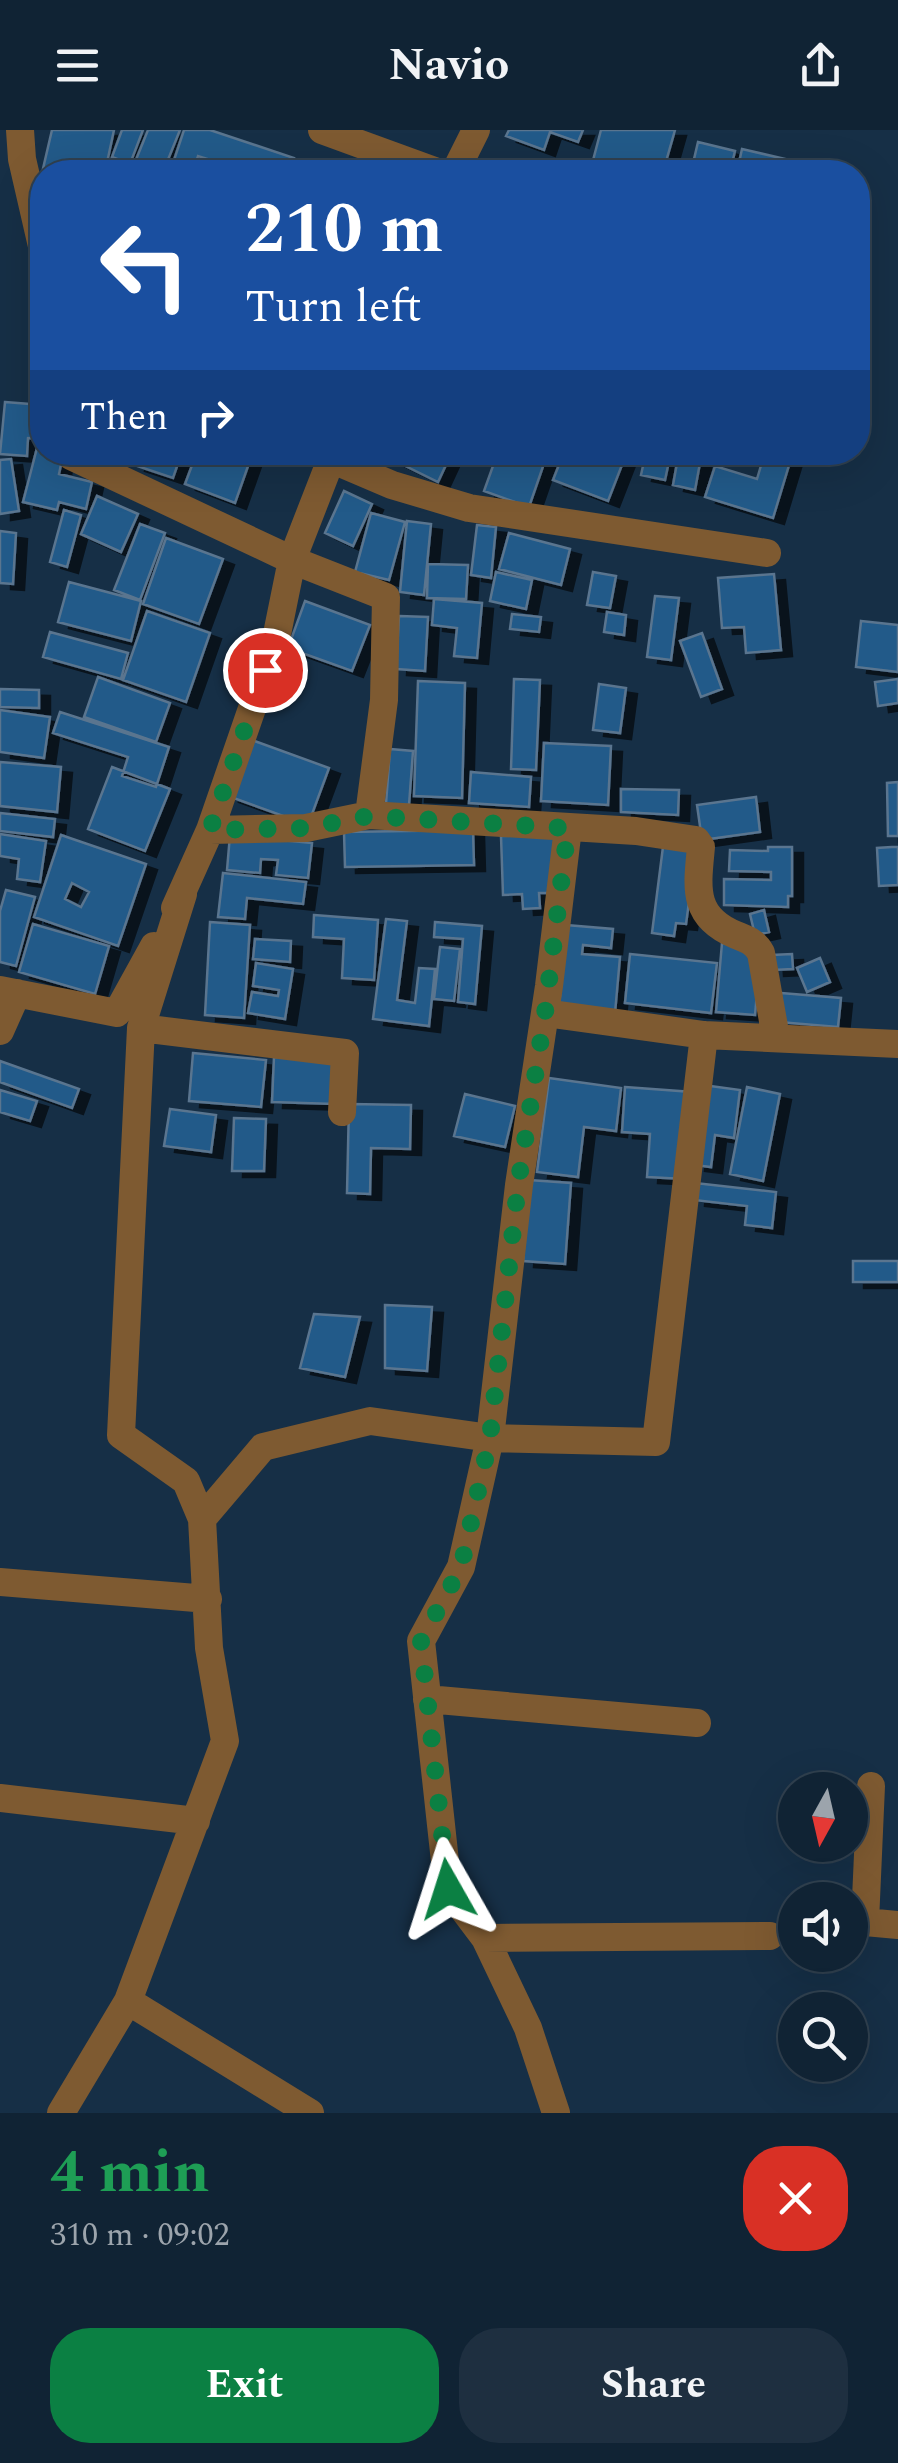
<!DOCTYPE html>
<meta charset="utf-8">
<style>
:root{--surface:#102334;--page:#1e2f40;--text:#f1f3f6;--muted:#9ca4ac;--line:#30404f;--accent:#0b8043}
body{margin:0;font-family:Spectral,serif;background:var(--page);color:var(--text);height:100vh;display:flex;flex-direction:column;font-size:38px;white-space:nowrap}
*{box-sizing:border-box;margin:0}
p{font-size:32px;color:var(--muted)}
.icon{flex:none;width:55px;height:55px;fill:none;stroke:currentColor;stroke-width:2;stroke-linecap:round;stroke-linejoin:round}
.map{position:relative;height:1983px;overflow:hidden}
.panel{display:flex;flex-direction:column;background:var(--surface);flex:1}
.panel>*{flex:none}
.banner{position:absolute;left:30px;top:30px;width:840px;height:305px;border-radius:40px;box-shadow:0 10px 40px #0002,0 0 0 2px var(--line);background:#1a4fa0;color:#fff;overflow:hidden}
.needle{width:65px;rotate:188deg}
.fabs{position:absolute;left:778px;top:1642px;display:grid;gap:20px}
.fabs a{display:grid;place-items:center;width:90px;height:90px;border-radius:50%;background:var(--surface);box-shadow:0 10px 40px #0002,0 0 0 2px var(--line);font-size:50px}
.pin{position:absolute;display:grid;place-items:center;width:85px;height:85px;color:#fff;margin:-42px;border:5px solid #fff;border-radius:50%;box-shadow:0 2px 10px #0007}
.me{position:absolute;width:110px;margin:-55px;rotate:354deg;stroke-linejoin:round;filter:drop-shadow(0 0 8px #0008)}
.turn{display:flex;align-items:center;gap:35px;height:210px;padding:0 50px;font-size:45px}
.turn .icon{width:130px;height:130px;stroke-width:2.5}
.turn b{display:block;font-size:70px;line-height:85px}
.then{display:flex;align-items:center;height:95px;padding:0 50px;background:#0003;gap:20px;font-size:38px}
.round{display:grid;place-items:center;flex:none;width:105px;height:105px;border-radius:40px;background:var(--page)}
.head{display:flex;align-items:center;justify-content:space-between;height:170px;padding:0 50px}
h1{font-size:60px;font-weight:700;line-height:75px;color:#1e9e55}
.button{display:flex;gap:20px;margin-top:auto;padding:20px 50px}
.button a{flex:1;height:115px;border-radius:40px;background:var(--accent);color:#fff;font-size:40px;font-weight:700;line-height:115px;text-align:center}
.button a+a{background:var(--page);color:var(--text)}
header{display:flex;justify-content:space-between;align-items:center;height:130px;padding:0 50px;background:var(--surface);font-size:45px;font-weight:700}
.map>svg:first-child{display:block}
</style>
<header><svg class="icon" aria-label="menu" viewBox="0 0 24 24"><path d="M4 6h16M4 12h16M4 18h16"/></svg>Navio<svg class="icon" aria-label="share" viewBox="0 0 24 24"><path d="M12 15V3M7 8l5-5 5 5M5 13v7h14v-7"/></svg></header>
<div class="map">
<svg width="898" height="1983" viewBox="0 0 898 1983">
<defs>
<filter id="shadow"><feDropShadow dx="11" dy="6" stdDeviation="0" flood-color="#0009"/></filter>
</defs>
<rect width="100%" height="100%" fill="#162f46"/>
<path fill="#215a89" stroke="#5a758f" stroke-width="2.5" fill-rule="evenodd" filter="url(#shadow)" d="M 52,0 L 114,0 L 105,42 L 42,43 Z
M 122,0 L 143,0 L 130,34 L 112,27 Z
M 148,0 L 180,0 L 163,42 L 131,42 Z
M 184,0 L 210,0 L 294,28 L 290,42 L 210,42 L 214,31 L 198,26 L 193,42 L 170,42 Z
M 509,0 L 583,0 L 578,12 L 550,2 L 544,20 L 506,6 Z
M 601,0 L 675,0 L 663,42 L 610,42 L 591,38 Z
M 698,12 L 735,21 L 730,42 L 691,42 Z
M 742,19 L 785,29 L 782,42 L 737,42 Z
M 5,272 L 42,275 L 42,309 L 28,308 L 27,326 L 0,324 Z
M 37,318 L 42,322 L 63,325 L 59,344 L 92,352 L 86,379 L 59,372 L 57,380 L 23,372 Z
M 138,322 L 182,322 L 173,348 L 134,335 Z
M 197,322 L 253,322 L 235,373 L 185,354 Z
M 377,322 L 452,322 L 438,352 Z
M 498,322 L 548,322 L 529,377 L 484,361 Z
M 564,322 L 627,322 L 608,371 L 553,350 Z
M 646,322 L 671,322 L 665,350 L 641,345 Z
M 679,322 L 702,322 L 695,360 L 673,355 Z
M 765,322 L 793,322 L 773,388 L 705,367 L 715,336 L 757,349 Z
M 11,329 L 19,381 L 0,384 L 0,330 Z
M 344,361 L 372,374 L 353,416 L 325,403 Z
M 97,366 L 138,384 L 121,422 L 81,404 Z
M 64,380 L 81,385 L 67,437 L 50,432 Z
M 371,383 L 405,392 L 389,450 L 355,442 Z
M 407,391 L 431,394 L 424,465 L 400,462 Z
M 140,394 L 165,403 L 140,470 L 114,460 Z
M 477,395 L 496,397 L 491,448 L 471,445 Z
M 0,401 L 16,403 L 13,454 L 0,453 Z
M 509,403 L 570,419 L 561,455 L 499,439 Z
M 166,408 L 223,429 L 199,494 L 143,474 Z
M 428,434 L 468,435 L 466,469 L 427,468 Z
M 496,442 L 532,450 L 526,479 L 490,471 Z
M 593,442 L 616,446 L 610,478 L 587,475 Z
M 774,444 L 781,520 L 746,523 L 744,497 L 722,498 L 718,448 Z
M 69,452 L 141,471 L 131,511 L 58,492 Z
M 655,466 L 679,468 L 671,530 L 647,527 Z
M 434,469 L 482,473 L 477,528 L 454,526 L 457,498 L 432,495 Z
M 305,471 L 370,495 L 352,541 L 288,518 Z
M 147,481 L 210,503 L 186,572 L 123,550 Z
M 607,482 L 626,485 L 624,505 L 604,502 Z
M 512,484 L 541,487 L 539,502 L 510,499 Z
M 399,486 L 428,487 L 425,541 L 396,539 Z
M 861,491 L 898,495 L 898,542 L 856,537 Z
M 50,502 L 128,523 L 121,549 L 43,527 Z
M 702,503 L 722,559 L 701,567 L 680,511 Z
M 98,547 L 170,573 L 156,612 L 84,587 Z
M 514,549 L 540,550 L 536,640 L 511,639 Z
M 898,549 L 898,573 L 878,576 L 875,552 Z
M 418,551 L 465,553 L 462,668 L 414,666 Z
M 599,554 L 626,558 L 620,603 L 593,600 Z
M 0,559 L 39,560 L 39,578 L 0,577 Z
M 0,580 L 50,587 L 44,628 L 0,622 Z
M 60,582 L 169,617 L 156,657 L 122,646 L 128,627 L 53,603 Z
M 249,609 L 329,638 L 308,695 L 228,666 Z
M 544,613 L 611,616 L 608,675 L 541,671 Z
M 390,619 L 413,621 L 409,675 L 386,674 Z
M 0,632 L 61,637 L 57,682 L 0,676 Z
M 112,637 L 170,659 L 145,721 L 88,699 Z
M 471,642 L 531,647 L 529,677 L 469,673 Z
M 898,652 L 898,706 L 888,706 L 887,653 Z
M 621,659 L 679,660 L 678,685 L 621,682 Z
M 756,667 L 760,702 L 702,710 L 697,675 Z
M 0,683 L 55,689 L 53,707 L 0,701 Z
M 473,700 L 474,735 L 345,737 L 344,702 Z
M 0,704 L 46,711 L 40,752 L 17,749 L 19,729 L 0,726 Z
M 555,704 L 557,763 L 539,763 L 540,778 L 523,779 L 522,764 L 503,765 L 501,706 Z
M 61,705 L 146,734 L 118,816 L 34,787 ZM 72,753 L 89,762 L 81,777 L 65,769 Z
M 230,705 L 312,713 L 308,748 L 276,745 L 278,730 L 261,729 L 260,743 L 227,740 Z
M 664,709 L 697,713 L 686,794 L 676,793 L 674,806 L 652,803 Z
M 768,717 L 792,717 L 792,766 L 788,766 L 788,777 L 724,775 L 724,749 L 771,750 L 771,742 L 729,741 L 730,720 L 768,721 Z
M 892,717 L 898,717 L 898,755 L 879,756 L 877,718 Z
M 223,743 L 306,752 L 303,774 L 247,768 L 245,789 L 218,787 Z
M 6,760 L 35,767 L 16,836 L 0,832 L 0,781 Z
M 764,780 L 769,802 L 755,805 L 750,784 Z
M 314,785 L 378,790 L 374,850 L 342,848 L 344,809 L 313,807 Z
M 386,789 L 407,791 L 397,870 L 415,873 L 419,838 L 435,839 L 429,896 L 373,889 Z
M 210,792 L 250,795 L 244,888 L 205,885 Z
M 435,792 L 482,796 L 475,874 L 458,872 L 463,809 L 434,807 Z
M 33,794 L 109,816 L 95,864 L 19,842 Z
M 566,795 L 613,799 L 611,818 L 583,815 L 582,824 L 620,827 L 615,883 L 559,878 Z
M 255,809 L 291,811 L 290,832 L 253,829 Z
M 722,813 L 761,817 L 755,885 L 716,882 Z
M 440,817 L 460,819 L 454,871 L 434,869 Z
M 630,824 L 717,833 L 711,883 L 625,873 Z
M 792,824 L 793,839 L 773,840 L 772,825 Z
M 820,828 L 830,852 L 807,862 L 797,838 Z
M 256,833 L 293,839 L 285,889 L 248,883 L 252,862 L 278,866 L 279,860 L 253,856 Z
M 781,863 L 841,868 L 838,897 L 779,892 Z
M 193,923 L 266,930 L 261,977 L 189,971 Z
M 274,927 L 337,929 L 335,974 L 272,972 Z
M 0,931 L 79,959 L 72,978 L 0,952 Z
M 549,948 L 621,958 L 616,1001 L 584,997 L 578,1047 L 537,1042 Z
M 703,955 L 740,960 L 734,1008 L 715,1005 L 711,1037 L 694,1035 Z
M 625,957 L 692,962 L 685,1049 L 647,1047 L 650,1004 L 622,1002 Z
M 747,957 L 780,964 L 763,1051 L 730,1044 Z
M 0,960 L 37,971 L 30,991 L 0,982 Z
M 465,964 L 515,976 L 505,1017 L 454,1006 Z
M 349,974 L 411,975 L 410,1019 L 371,1018 L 370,1064 L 347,1063 Z
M 170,979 L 216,985 L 211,1022 L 164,1016 Z
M 234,988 L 266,989 L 264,1041 L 232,1041 Z
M 529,1050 L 571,1053 L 565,1134 L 523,1131 Z
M 695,1053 L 776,1062 L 772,1098 L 745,1095 L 747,1076 L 694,1070 Z
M 853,1131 L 898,1131 L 898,1152 L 853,1152 Z
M 385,1175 L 432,1177 L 427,1241 L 385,1238 Z
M 314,1184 L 360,1187 L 345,1247 L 300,1238 Z"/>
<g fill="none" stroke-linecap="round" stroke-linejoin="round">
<path stroke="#7e5a31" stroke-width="28" d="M 20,0 L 22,29 L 42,116
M 322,0 L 437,42
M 455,42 L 476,0
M 71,326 L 292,430 L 386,467 L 384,570 L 369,685
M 331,329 L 392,355 L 469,378 L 767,423
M 210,700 L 306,698 L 369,685 L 636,701 L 696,710 L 701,717 C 697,758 692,787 736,805 C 748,810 755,812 761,823 L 776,908
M 175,778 L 210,700 L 276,509 L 292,430 L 334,322
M 0,860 L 117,883 L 154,816
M 545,883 L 704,905 L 898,914
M 141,898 L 345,923 L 342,982
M 0,901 L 17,863
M 202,1389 L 263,1317 L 370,1291 L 490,1308 L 519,1055 L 549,856 L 568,698
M 0,1452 L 208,1469
M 427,1569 L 697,1593
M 871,1656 L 865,1792 L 898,1795
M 0,1668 L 196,1691
M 485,1808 L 770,1806
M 128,1871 L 310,1983
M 61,1983 L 128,1871 L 225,1611 L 209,1518 L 202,1389 L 186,1351 L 121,1305 L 141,898 L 183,764
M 556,1983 L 528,1898 L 485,1808 L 448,1759 L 421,1511 L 461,1437 L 490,1308 L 656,1312 L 704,905"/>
</g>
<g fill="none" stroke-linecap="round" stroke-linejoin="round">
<path stroke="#0b8043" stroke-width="18" stroke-dasharray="0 32.4" d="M 265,540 L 210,700 L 306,698 L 369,686 L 568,698 L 545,883 L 518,1055 L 490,1308 L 461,1437 L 421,1511 L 448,1759"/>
</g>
</svg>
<div class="fabs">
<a><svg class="needle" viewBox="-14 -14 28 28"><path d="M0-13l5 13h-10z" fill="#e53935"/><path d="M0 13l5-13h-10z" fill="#9ca4ac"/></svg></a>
<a><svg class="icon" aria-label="sound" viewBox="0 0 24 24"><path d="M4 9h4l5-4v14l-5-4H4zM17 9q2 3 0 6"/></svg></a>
<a><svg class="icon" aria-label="search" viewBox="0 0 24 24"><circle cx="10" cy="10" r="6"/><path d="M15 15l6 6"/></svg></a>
</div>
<div class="pin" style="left:265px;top:540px;background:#d93025"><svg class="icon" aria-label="arrive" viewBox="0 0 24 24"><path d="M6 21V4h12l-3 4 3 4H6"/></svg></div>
<svg class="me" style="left:448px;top:1759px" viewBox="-20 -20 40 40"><path d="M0-17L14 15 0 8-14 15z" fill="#0b8043" stroke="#fff" stroke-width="4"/></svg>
<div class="banner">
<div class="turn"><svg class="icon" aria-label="left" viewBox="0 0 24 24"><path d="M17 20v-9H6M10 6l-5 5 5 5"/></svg><div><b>210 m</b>Turn left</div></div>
<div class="then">Then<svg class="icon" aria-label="right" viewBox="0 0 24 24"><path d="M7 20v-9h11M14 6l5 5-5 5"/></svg></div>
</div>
</div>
<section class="panel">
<div class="head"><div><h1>4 min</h1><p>310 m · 09:02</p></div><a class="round" style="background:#d93025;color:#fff"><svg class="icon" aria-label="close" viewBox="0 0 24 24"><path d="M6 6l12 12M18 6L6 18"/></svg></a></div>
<div class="button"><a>Exit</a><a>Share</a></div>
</section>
